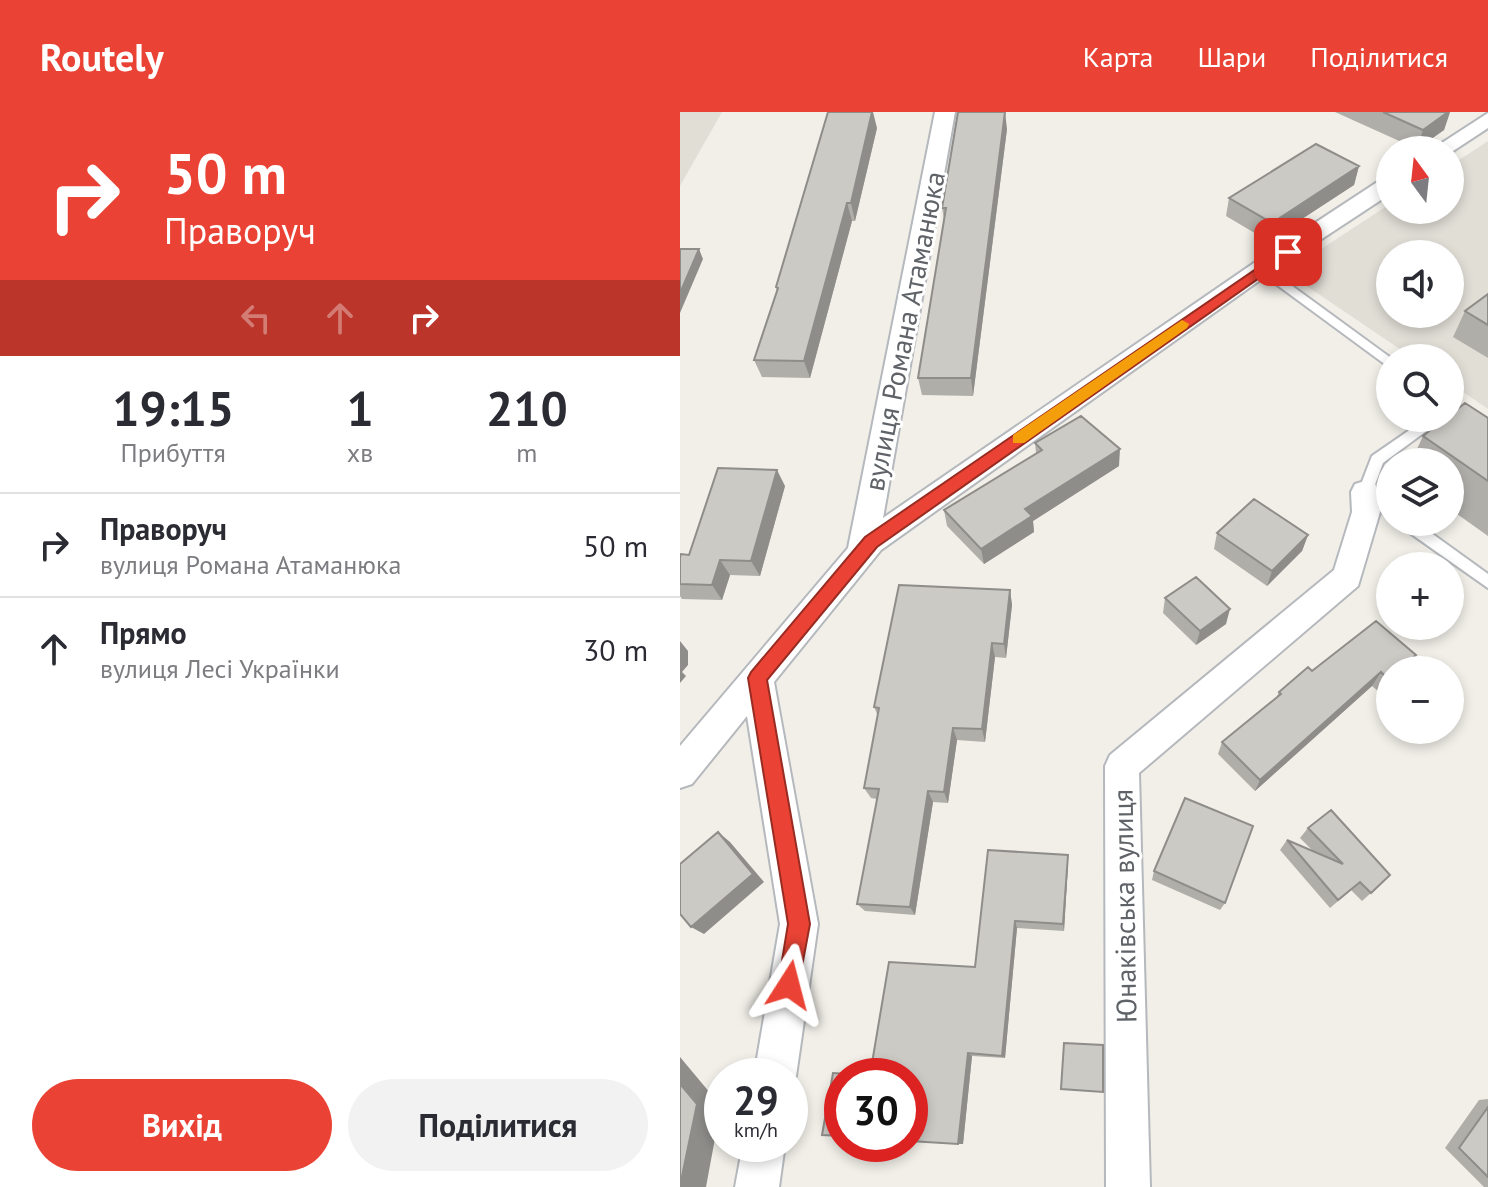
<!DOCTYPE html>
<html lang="uk">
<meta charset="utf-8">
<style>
:root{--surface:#fff;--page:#f2f2f3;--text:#2b2b33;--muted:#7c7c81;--line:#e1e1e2;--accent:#ea4335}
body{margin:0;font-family:"PT Sans",sans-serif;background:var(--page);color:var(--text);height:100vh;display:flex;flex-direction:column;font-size:30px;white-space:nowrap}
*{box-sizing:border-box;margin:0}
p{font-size:26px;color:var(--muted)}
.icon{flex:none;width:44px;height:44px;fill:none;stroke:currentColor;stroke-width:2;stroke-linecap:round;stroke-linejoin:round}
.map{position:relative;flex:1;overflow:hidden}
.panel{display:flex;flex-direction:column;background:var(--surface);width:680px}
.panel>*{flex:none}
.top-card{background:#ea4335;color:#fff;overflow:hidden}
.needle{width:52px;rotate:345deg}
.controls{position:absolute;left:696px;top:24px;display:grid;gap:16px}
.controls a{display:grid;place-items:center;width:88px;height:88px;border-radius:50%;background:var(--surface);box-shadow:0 4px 12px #0003;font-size:40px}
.speed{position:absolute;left:24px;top:946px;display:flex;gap:16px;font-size:40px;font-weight:700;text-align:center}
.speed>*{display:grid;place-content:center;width:104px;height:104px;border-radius:50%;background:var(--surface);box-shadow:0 4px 12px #0003;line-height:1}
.speed small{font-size:20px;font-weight:400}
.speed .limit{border:12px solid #d22;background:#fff;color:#111}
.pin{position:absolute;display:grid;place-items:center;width:68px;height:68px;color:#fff;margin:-34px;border-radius:16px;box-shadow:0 4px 12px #0006}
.me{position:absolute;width:88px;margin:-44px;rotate:9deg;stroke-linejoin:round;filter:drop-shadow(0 0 6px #0008)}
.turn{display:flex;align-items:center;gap:28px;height:168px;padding:0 32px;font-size:36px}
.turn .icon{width:104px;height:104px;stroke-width:2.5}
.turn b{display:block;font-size:56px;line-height:68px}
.lanes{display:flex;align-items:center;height:76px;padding:0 32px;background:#0003;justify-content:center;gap:40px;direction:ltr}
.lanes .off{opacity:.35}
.eta{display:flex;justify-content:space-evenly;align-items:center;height:136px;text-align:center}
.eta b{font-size:48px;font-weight:700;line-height:56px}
.action{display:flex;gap:16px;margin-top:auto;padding:16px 32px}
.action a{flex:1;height:92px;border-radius:48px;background:var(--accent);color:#fff;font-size:32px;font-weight:700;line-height:92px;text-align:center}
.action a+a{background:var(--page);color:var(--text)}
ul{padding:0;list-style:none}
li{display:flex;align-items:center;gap:24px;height:104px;padding:0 32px;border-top:2px solid var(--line)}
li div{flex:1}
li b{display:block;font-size:30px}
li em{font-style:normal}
header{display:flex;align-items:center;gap:48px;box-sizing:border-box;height:112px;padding:0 40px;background:var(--accent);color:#fff}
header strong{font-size:38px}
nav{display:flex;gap:44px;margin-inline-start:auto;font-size:28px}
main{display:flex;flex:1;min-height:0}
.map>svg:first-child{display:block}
</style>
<header>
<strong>Routely</strong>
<nav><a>Карта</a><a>Шари</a><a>Поділитися</a></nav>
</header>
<main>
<section class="panel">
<div class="top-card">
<div class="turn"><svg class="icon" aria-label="right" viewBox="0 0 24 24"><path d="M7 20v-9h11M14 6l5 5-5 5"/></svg><div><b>50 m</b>Праворуч</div></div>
<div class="lanes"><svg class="icon off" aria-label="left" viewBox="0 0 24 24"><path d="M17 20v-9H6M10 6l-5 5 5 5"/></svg><svg class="icon off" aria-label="ahead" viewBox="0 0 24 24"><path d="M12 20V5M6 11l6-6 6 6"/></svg><svg class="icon" aria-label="right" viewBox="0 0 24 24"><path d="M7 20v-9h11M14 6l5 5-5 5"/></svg></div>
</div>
<div class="eta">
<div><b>19:15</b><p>Прибуття</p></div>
<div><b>1</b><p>хв</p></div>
<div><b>210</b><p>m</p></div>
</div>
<ul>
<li><svg class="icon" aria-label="right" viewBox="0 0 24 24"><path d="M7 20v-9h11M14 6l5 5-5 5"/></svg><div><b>Праворуч</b><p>вулиця Романа Атаманюка</p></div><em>50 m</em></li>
<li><svg class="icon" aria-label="ahead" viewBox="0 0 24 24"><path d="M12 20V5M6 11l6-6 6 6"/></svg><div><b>Прямо</b><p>вулиця Лесі Українки</p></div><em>30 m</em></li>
</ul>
<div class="action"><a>Вихід</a><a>Поділитися</a></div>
</section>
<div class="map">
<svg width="808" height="1075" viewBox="0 0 808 1075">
<rect width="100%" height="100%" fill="#f1efe8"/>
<path fill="#e1ded6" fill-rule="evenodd" d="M 0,0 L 42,0 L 0,74 Z
M 808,29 L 808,297 L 770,271 L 770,246 L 733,246 L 606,160 L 710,92 L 710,98 L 770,98 L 770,54 ZM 710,142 L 770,142 L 770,202 L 710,202 Z"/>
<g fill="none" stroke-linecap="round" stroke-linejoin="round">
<defs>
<path id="service" d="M 582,152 L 711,246 L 710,256 L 578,159 L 578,153 Z
M 747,306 L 764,306 L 703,351 L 693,378 L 710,391 L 710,405 L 705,403 L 678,380 L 692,344 Z
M 718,410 L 736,410 L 808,462 L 808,476 L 720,414 Z"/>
<path id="minor" d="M 255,0 L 275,0 L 203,406 L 574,151 L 702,67 L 710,65 L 710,82 L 590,161 L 201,438 L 94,570 L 138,812 L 116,964 L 110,978 L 110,964 L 74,964 L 100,812 L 67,604 L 12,672 L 0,676 L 0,634 L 168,436 Z
M 808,1 L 808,16 L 770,41 L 770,38 L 751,38 Z
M 685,369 L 695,372 L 699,380 L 700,400 L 678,474 L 459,661 L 470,1075 L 426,1075 L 425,654 L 430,643 L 654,458 L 672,400 L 671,380 L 675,372 Z
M 63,1032 L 105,1032 L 99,1075 L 55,1075 Z"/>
</defs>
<use href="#service" stroke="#b5b8bc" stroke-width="4"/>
<use href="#minor" stroke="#b5b8bc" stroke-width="4"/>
<use href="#service" fill="#fff" fill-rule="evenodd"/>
<use href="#minor" fill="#fff" fill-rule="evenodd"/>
</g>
<path fill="#afaea9" d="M 655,0 L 770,0 L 764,18 L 737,37 Z
M 197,16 L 175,109 L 172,109 L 130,266 L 82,265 L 74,248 L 97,179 L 96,175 Z
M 327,17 L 293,284 L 242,283 L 238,266 L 264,107 L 262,96 Z
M 679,54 L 674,73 L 588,129 L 546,104 L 549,86 Z
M 808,182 L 808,246 L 773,225 L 785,199 Z
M 808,306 L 808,424 L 770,397 L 770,350 L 731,350 L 743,324 Z
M 355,331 L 439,354 L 353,409 L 354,420 L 304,452 L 267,414 L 264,398 L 356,341 Z
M 105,374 L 80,464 L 50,463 L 42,488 L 2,487 L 0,484 L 0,445 L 9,443 Z
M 537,421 L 628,423 L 622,439 L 587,474 L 534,437 Z
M 330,478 L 332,493 L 326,546 L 315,545 L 305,630 L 277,628 L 268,691 L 253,690 L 235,803 L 185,799 L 177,792 L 197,687 L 191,686 L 184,676 L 198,604 L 194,595 Z
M 485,486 L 546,512 L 516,533 L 483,501 Z
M 736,543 L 727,557 L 710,558 L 710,571 L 699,580 L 692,574 L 575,679 L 538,642 L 542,630 L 596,586 L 599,580 L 632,559 Z
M 628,716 L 691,781 L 682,789 L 671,778 L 650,796 L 600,738 L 607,728 L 634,740 L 620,726 Z
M 308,738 L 388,752 L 384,819 L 337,816 L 325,946 L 292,944 L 283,1032 L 190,963 L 295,855 Z
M 474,759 L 545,791 L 540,798 L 472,768 Z
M 808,987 L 808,1075 L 804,1075 L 765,1036 L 799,988 Z"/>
<path fill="#8f8d8a" d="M 192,0 L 193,0 L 197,16 L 175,109 L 171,91 Z
M 325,0 L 327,17 L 293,284 L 291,266 Z
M 768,0 L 770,0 L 764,18 L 737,37 L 743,18 Z
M 679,54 L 674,73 L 588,129 L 592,111 Z
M 167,91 L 172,109 L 130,266 L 124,249 Z
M 19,137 L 23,147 L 0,201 L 0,181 Z
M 440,337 L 439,354 L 353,409 L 354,420 L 304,452 L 301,437 L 345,397 Z
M 97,358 L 105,374 L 80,464 L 71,449 Z
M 628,423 L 622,439 L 587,474 L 592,459 Z
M 40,448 L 50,463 L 42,488 L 32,473 Z
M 330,478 L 332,493 L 326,546 L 324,532 Z
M 550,497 L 546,512 L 516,533 L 520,519 Z
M 0,529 L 8,539 L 8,553 L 2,560 L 6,564 L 0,571 Z
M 312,531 L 315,545 L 305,630 L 302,617 Z
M 736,543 L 727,557 L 718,558 Z
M 701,560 L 692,574 L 575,679 L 580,668 Z
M 710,565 L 710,571 L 699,580 L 708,567 Z
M 273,616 L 277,628 L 268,691 L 264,680 Z
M 248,679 L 253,690 L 235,803 L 230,795 Z
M 38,720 L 50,730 L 84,770 L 24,822 L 11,815 Z
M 388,743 L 388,752 L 384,819 L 383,812 Z
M 335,809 L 337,816 L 325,946 L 322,944 Z
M 288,941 L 292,944 L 283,1032 L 278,1032 Z
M 0,945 L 41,994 L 26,1075 L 0,1075 Z"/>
<path fill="#cccac5" stroke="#8f8d8a" stroke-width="2" d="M 148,0 L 192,0 L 171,91 L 167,91 L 124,249 L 74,248 L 98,176 L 96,175 Z
M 278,0 L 325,0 L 291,266 L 238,266 L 266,96 L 262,96 Z
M 703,0 L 768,0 L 743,18 Z
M 636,32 L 679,54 L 592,111 L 549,86 Z
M 0,137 L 19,137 L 0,181 Z
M 808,182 L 808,213 L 785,199 Z
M 785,291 L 808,306 L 808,369 L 743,324 L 766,306 L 770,306 L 770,303 Z
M 401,304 L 440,337 L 345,397 L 352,404 L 301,437 L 264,398 L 362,338 L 355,331 Z
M 38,356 L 97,358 L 71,449 L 40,448 L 32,473 L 0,472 L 0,445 L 1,442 L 9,443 Z
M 574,387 L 628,423 L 592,459 L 537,421 Z
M 516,465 L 550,497 L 520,519 L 485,486 Z
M 219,473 L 330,478 L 324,532 L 312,531 L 302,617 L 273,616 L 264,680 L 248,679 L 230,795 L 177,792 L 199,677 L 184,676 L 199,596 L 194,595 Z
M 696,509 L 736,543 L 718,558 L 710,558 L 710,565 L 708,567 L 701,560 L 580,668 L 542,630 L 601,582 L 599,580 L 628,555 L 632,559 Z
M 505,686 L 573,714 L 545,791 L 474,759 Z
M 651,698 L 710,763 L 691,781 L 680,770 L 658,788 L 607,728 L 663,752 L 628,716 Z
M 38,720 L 73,762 L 11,815 L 0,802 L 0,752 Z
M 308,738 L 388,743 L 383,812 L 335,809 L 322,944 L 288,941 L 278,1032 L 230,1029 L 230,964 L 162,964 L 162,1024 L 142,1023 L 153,961 L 190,963 L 209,850 L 295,855 Z
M 384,931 L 423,933 L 423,980 L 381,977 Z
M 0,972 L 17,992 L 0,1074 Z
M 808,995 L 808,1065 L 779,1036 Z"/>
<path fill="#ea4335" stroke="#982c22" stroke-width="2" d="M 608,135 L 612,137 L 612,143 L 197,435 L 87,568 L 130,812 L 117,881 L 109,884 L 101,881 L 98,873 L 108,812 L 68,566 L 71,560 L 185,425 Z"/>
<path fill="#f59e0b" d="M 502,208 L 509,212 L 507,216 L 344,331 L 333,331 L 333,323 Z"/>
<g text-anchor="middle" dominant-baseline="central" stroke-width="6" stroke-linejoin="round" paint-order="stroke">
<g font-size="28" fill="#5f6368" stroke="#fff">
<text transform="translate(224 219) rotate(-79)">вулиця Романа Атаманюка</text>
<text transform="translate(444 794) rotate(-91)">Юнаківська вулиця</text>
</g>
</g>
</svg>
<div class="controls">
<a><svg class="needle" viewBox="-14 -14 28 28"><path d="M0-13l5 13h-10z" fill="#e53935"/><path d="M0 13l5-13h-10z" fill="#7c7c81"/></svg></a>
<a><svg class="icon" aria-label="sound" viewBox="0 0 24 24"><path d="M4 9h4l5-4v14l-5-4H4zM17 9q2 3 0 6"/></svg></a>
<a><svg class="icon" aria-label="search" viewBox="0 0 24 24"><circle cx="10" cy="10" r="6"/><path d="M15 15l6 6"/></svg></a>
<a><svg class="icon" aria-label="layers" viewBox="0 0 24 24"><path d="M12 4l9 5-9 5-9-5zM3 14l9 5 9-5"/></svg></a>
<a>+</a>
<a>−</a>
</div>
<div class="speed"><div>29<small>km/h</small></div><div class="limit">30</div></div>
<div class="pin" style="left:608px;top:140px;background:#d93025"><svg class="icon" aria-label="arrive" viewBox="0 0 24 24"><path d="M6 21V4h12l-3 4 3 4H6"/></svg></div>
<svg class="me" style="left:109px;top:873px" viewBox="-20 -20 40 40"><path d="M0-17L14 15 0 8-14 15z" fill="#ea4335" stroke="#fff" stroke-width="4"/></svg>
</div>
</main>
